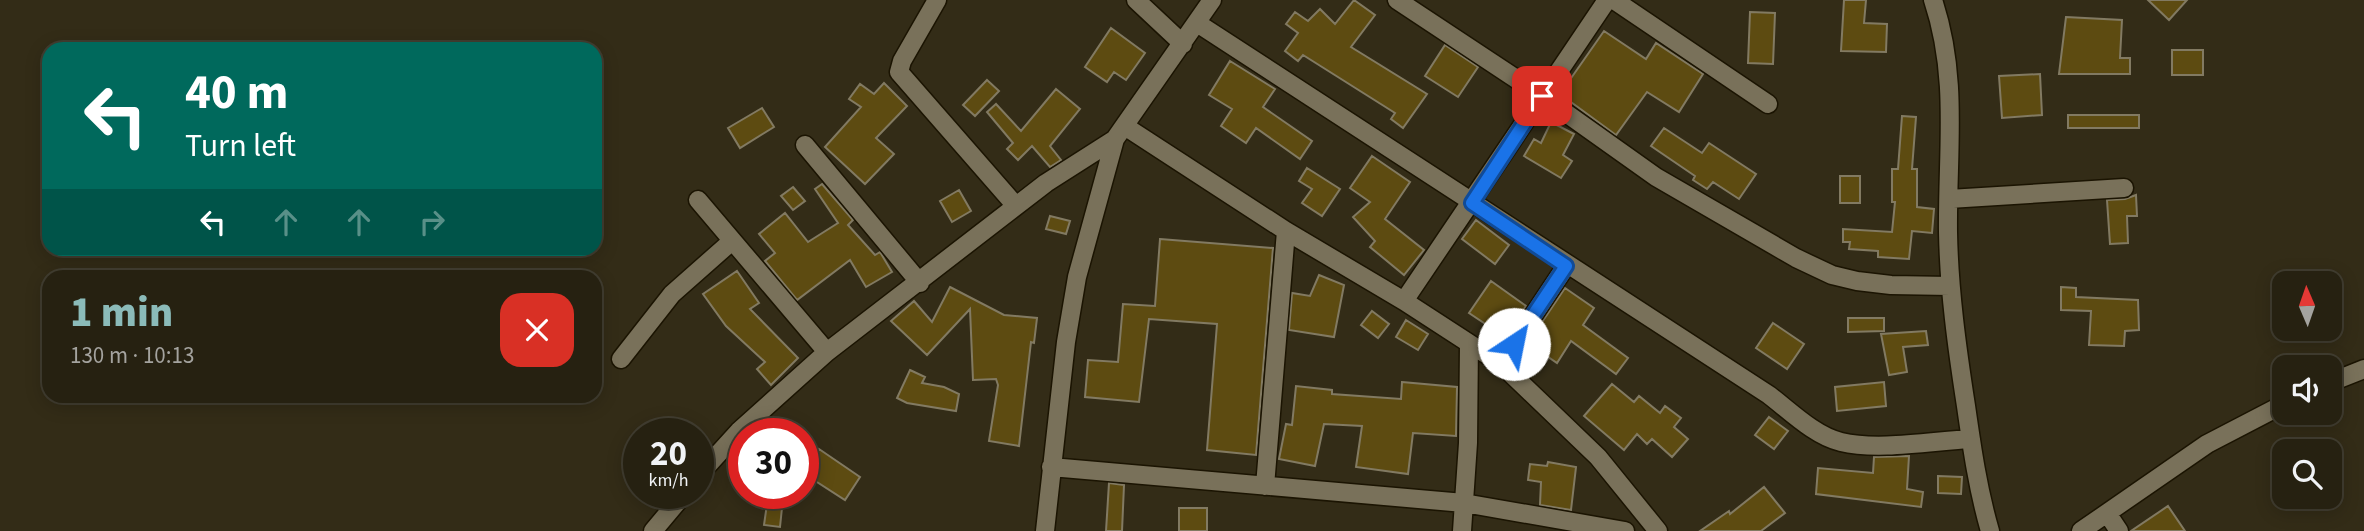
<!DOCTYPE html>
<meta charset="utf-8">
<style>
:root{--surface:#262111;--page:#2e291a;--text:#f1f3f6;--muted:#a4a39f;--line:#423e31;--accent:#8bbbb9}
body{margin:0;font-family:"Source Sans 3",sans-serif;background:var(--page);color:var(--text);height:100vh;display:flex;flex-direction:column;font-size:26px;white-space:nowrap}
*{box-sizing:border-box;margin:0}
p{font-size:23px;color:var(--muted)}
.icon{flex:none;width:38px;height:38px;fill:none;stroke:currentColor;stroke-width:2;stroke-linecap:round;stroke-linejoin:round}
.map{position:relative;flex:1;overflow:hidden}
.side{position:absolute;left:42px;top:270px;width:560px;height:133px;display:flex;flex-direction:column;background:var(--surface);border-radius:21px;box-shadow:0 4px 18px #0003,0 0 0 2px var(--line)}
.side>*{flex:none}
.hud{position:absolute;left:42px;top:42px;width:560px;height:214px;border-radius:21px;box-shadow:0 4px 18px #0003,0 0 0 2px var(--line);background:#00695c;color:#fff;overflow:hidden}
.needle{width:46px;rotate:358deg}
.buttons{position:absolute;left:2272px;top:271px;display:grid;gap:14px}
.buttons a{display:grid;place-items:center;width:70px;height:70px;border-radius:14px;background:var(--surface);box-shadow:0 4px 18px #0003,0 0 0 2px var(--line);font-size:35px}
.speed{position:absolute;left:623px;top:418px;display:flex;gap:14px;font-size:35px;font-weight:700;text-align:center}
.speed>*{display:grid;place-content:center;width:91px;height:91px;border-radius:50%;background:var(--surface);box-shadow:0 4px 18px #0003,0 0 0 2px var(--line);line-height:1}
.speed small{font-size:18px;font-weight:400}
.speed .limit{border:10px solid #d22;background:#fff;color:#111}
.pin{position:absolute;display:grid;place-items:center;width:60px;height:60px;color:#fff;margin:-30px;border-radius:14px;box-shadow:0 4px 10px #0006}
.me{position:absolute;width:77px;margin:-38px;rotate:34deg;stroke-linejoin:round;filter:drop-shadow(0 0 5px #0008)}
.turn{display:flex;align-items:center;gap:24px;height:147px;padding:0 28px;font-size:32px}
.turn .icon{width:91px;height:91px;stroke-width:2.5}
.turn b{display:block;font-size:49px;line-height:60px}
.lanes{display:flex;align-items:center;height:66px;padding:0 28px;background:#0003;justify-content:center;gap:35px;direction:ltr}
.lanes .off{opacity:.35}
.round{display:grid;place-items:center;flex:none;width:74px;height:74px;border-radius:21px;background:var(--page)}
.headline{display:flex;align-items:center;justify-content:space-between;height:119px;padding:0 28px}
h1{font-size:42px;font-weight:800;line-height:52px;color:var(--accent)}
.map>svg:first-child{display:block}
</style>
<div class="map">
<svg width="2364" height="531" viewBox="0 0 2364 531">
<rect width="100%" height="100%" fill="#332c17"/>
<path fill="#5d4b11" stroke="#827a62" stroke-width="2" d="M 1354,0 L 1375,15 L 1351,47 L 1427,94 L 1403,128 L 1391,119 L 1395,113 L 1303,55 L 1298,61 L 1285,51 L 1298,33 L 1286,24 L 1295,12 L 1308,21 L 1320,9 L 1335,24 Z
M 1844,0 L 1866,0 L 1864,23 L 1887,24 L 1886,52 L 1841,51 Z
M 2148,0 L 2187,0 L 2169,20 Z
M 1750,12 L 1775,13 L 1773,64 L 1748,63 Z
M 2066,17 L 2122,20 L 2120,58 L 2130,58 L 2130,74 L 2059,74 Z
M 1111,28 L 1145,53 L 1126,80 L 1114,72 L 1107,82 L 1085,67 Z
M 1604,31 L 1646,59 L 1656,43 L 1703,74 L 1679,112 L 1647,92 L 1616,135 L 1560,94 Z
M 1445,45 L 1478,67 L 1458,97 L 1425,76 Z
M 2172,50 L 2203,50 L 2203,75 L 2172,75 Z
M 1230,61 L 1275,89 L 1263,107 L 1312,141 L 1300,159 L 1256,128 L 1246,143 L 1221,126 L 1232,109 L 1209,95 Z
M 2040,74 L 2042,115 L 2002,118 L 1999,76 Z
M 987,80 L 999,91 L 975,116 L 963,105 Z
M 884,83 L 907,106 L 876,138 L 894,154 L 865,184 L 825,147 L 861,107 L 849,99 L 860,84 L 874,94 Z
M 1056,89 L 1080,109 L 1050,146 L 1061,160 L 1050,167 L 1032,146 L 1018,160 L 1007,149 L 1013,143 L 987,112 L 996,104 L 1021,131 Z
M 762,108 L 774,127 L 740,148 L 728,128 Z
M 2068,115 L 2139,115 L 2139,128 L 2068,128 Z
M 1902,116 L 1916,117 L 1912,169 L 1917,169 L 1917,207 L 1934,209 L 1932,233 L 1912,231 L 1909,259 L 1878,257 L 1878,251 L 1849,249 L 1850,242 L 1843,242 L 1843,229 L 1892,232 L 1895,202 L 1892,202 L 1892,169 L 1898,169 Z
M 1551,122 L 1574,134 L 1563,155 L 1572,161 L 1561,178 L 1524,156 L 1534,139 L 1541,143 Z
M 1664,128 L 1702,153 L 1709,143 L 1756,174 L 1739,199 L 1713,182 L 1707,189 L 1693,180 L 1695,176 L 1651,146 Z
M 1372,156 L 1410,182 L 1385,219 L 1424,250 L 1404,275 L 1370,247 L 1375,241 L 1353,217 L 1370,202 L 1350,188 Z
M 1307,168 L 1340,189 L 1322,216 L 1302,203 L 1312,189 L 1299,181 Z
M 1840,176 L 1860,176 L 1860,203 L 1840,203 Z
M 822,184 L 853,220 L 848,225 L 875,255 L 880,252 L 892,272 L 866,287 L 850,260 L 797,300 L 765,261 L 775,253 L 759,234 L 785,213 L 808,242 L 838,223 L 815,189 Z
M 793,187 L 805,201 L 793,210 L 781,196 Z
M 959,190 L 971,211 L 952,222 L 940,201 Z
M 2136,195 L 2137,216 L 2127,216 L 2128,243 L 2110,244 L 2107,200 L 2125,199 Z
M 1050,216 L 1070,221 L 1066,234 L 1046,229 Z
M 1476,220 L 1509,245 L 1495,264 L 1462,239 Z
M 1160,239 L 1273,248 L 1256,455 L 1207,450 L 1217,324 L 1149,319 L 1139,402 L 1085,397 L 1088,360 L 1118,362 L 1123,304 L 1155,306 Z
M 737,271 L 759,303 L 750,309 L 798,358 L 771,385 L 757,369 L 765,362 L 726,326 L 703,294 Z
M 1319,275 L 1344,285 L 1334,337 L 1289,330 L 1292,293 L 1310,296 Z
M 1491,281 L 1526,306 L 1505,337 L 1469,313 Z
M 950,287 L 1004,315 L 1037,318 L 1034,343 L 1031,342 L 1019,446 L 989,441 L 998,385 L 996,379 L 973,380 L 970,309 L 927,355 L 891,321 L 914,301 L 932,322 Z
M 2061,287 L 2076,288 L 2076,297 L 2138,300 L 2139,330 L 2125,331 L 2124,346 L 2089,345 L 2091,311 L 2061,310 Z
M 1565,288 L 1594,308 L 1583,325 L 1628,358 L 1616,374 L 1571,341 L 1557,363 L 1528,343 Z
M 1372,311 L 1389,324 L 1378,338 L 1361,325 Z
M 1848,318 L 1884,318 L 1884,331 L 1848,332 Z
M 1406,320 L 1428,334 L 1418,350 L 1396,337 Z
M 1773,323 L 1804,344 L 1787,369 L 1756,348 Z
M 1926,331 L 1928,345 L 1903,347 L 1907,372 L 1889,375 L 1881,334 Z
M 910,370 L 925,377 L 922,383 L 944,387 L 959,394 L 956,411 L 907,403 L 897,398 Z
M 1402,382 L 1457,387 L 1456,436 L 1413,433 L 1408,474 L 1356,467 L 1362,426 L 1324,424 L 1315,466 L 1279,459 L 1286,424 L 1292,425 L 1296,386 L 1332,390 L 1332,394 L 1401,399 Z
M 1884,382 L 1886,406 L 1837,411 L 1835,387 Z
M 1612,384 L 1634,402 L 1639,396 L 1660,413 L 1665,406 L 1681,418 L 1674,427 L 1688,439 L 1672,457 L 1652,439 L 1647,444 L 1637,434 L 1624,450 L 1584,416 Z
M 1769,417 L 1788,431 L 1774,449 L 1755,435 Z
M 819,449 L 860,477 L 845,500 L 803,473 Z
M 1909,456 L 1907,489 L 1923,492 L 1921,507 L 1816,494 L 1818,468 L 1873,473 L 1874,457 Z
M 1548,462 L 1576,467 L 1571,510 L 1540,505 L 1541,482 L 1528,480 L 1530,464 L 1547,466 Z
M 1938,476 L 1962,477 L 1961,494 L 1938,493 Z
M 1109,483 L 1124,485 L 1122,531 L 1106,531 Z
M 1764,487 L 1785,513 L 1761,531 L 1700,531 L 1729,511 L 1730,514 Z
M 768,497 L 783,498 L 780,527 L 764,525 Z
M 2168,506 L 2185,531 L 2131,531 Z
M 1179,508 L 1207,508 L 1207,531 L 1179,531 Z"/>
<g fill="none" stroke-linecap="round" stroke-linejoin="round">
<defs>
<path id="minor" d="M 937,0 L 902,61 L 899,72 L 1016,206
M 1136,0 L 1183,44
M 1397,0 L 1542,96 L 1656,177 L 1796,258 L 1832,275 L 1857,281 L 1891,285 L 1950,286
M 1614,0 L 1768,104
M 1933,0 C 1959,78 1947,151 1948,232 C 1949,290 1957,348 1966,406 C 1972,448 1978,490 1990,531
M 1197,23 L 1769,395 C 1790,411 1815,436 1841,442 C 1878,451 1933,441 1971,439
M 1126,127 L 1286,231 L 1404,301 L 1501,364 L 1598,457 L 1658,531
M 805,145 L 920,283
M 1949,199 L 2124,188
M 698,200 L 827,352
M 1404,301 L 1607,0
M 621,359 L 672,294 L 732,241
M 1501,364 L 1566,266
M 2329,383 L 2364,369
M 1051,467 L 1464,503 L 1625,531
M 698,476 L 739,431 L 827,352 L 1046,183 L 1115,139
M 1265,486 L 1286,231
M 2107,513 L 2119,531
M 653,531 L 684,494
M 1045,531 L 1066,342 L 1077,277 L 1115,139 L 1212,0
M 1462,531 L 1468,443 L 1469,344
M 2081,531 L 2207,444 L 2284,404"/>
</defs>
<use href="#minor" stroke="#1b1402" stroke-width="21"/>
<use href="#minor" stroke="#79715a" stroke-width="18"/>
</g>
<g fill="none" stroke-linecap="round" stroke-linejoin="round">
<defs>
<path id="route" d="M 1514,344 L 1566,266 L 1472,203 L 1542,96"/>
</defs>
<use href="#route" stroke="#114b97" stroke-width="18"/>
<use href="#route" stroke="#1a73e8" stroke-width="12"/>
</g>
</svg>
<div class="buttons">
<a><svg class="needle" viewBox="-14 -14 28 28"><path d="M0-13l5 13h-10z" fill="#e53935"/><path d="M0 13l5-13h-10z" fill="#a4a39f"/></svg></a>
<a><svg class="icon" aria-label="sound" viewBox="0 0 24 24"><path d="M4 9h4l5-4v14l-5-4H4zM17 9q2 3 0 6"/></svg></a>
<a><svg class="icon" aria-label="search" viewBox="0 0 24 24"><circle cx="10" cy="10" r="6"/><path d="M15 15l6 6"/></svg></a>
</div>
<div class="speed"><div>20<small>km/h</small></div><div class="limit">30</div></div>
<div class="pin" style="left:1542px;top:96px;background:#d93025"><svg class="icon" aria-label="arrive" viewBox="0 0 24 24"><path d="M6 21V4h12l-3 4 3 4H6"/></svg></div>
<svg class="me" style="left:1514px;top:344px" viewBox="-20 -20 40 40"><circle r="19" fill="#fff"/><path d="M0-13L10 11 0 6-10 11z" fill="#1a73e8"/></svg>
<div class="hud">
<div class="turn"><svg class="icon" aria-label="left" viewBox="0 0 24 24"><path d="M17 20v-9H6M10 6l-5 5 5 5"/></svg><div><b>40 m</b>Turn left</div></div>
<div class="lanes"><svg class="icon" aria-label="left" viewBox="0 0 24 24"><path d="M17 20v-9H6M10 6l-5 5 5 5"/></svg><svg class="icon off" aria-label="ahead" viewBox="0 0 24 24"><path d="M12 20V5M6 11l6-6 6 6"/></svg><svg class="icon off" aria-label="ahead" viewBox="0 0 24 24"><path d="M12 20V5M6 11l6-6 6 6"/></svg><svg class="icon off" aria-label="right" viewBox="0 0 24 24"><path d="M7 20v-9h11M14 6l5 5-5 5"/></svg></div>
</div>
<section class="side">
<div class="headline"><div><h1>1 min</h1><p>130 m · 10:13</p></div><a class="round" style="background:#d93025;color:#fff"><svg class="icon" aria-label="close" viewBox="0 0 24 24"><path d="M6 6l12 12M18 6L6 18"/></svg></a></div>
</section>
</div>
